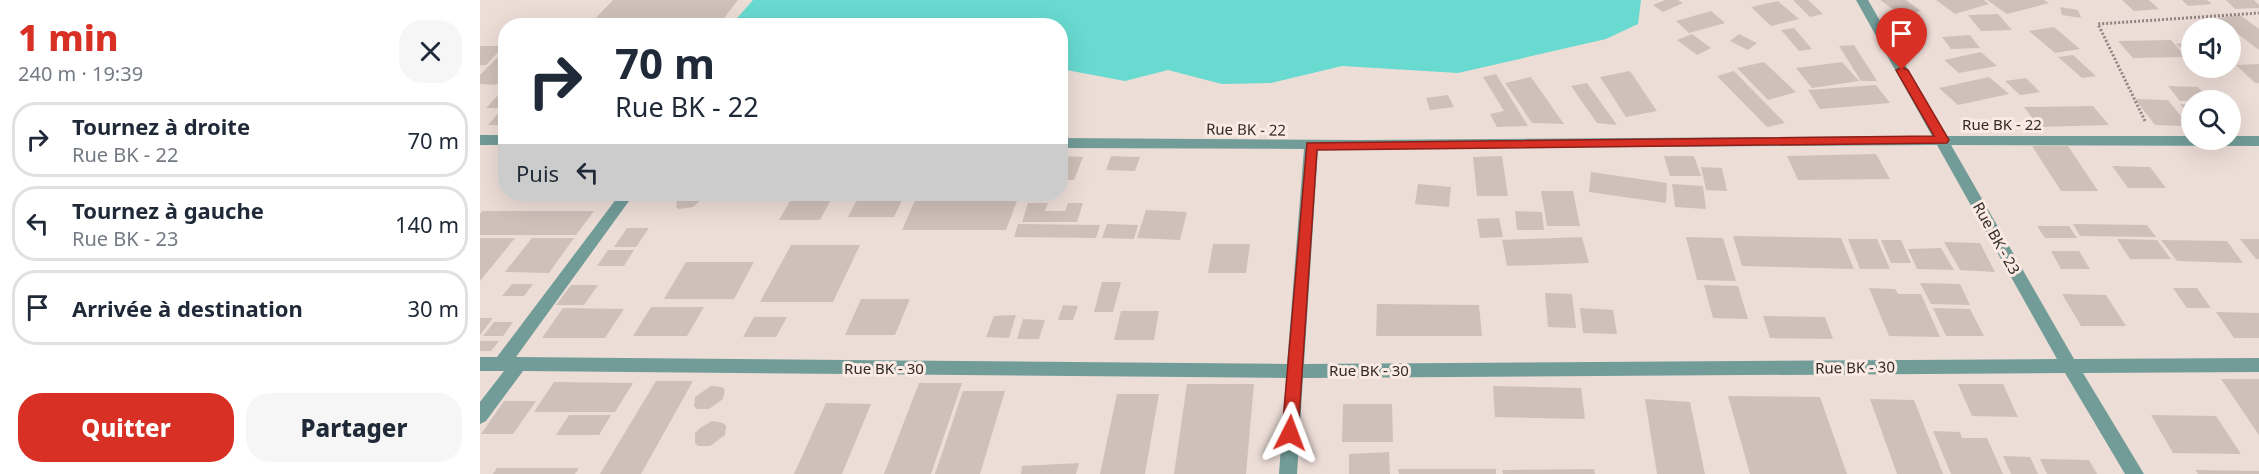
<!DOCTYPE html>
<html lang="fr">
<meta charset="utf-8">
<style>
:root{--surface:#fff;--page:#f6f6f7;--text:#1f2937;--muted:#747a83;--line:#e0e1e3;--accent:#d93025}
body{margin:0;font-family:"Noto Sans",sans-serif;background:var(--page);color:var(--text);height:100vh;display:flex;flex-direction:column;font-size:22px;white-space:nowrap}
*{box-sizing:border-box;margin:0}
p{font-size:20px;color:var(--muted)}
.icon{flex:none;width:33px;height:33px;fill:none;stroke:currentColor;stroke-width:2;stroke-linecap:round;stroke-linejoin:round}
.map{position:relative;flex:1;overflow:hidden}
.sheet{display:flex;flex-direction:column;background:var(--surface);width:480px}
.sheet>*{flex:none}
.banner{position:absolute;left:18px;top:18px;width:570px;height:183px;border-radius:24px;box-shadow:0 6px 24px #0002;background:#fff;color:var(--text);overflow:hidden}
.fabs{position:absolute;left:1701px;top:18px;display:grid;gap:12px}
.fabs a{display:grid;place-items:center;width:60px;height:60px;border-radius:50%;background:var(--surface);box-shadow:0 6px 24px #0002;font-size:30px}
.pin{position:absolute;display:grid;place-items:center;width:51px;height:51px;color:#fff;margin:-62px -26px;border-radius:50% 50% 50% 0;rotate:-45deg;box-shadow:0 0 6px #0007}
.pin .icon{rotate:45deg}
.me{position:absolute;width:66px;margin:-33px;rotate:3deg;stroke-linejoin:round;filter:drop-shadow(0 0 4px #0008)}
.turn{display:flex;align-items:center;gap:21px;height:126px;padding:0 18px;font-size:27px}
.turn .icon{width:78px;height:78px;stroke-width:2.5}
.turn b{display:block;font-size:42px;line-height:51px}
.then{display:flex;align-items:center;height:57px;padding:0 18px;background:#0003;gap:12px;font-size:22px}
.round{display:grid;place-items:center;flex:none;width:63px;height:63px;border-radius:24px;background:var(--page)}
.summary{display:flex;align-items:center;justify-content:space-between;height:102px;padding:0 18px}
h1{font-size:36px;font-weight:800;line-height:45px;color:var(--accent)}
.primary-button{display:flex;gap:12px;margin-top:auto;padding:12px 18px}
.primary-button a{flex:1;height:69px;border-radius:24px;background:var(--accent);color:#fff;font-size:24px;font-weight:800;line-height:69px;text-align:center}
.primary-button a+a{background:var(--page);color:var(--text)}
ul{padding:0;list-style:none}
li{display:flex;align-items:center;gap:18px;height:75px;margin:0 12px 9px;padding:0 6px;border:3px solid var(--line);border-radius:24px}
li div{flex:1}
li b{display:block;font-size:22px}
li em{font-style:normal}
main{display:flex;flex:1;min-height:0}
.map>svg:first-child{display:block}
</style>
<main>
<section class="sheet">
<div class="summary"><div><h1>1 min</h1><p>240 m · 19:39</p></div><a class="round"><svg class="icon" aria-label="close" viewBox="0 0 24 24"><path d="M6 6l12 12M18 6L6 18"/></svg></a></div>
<ul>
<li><svg class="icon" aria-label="right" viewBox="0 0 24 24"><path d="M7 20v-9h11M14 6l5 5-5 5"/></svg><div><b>Tournez à droite</b><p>Rue BK - 22</p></div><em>70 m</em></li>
<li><svg class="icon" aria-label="left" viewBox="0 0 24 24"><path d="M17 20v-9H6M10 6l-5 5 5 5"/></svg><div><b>Tournez à gauche</b><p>Rue BK - 23</p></div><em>140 m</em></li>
<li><svg class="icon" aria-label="arrive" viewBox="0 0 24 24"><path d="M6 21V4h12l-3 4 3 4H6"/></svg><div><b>Arrivée à destination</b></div><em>30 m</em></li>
</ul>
<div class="primary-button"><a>Quitter</a><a>Partager</a></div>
</section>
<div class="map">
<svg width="1779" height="474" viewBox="0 0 1779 474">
<rect width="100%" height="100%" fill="#edddd7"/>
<path fill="#68dad0" d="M 273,0 L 1161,0 L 1158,24 L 1126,39 L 978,73 L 862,66 L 791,83 L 742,84 L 688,70 L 645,81 L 581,69 L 580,26 L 251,25 Z"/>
<path fill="#d0c0ba" d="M 133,0 L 258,0 L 238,26 L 108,26 Z
M 1185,0 L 1198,0 L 1203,3 L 1183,12 L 1173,5 Z
M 1313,0 L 1328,0 L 1343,14 L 1330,17 Z
M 1400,0 L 1426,0 L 1441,11 L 1422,16 Z
M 1456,0 L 1504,0 L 1509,4 L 1475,14 Z
M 1507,0 L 1564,0 L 1569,3 L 1527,14 Z
M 1642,0 L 1669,0 L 1679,9 L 1654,11 Z
M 1702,0 L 1727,0 L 1732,4 L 1708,6 Z
M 1746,0 L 1774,0 L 1779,5 L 1779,8 L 1755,9 Z
M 1298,1 L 1319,19 L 1291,26 L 1271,7 Z
M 1580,7 L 1598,10 L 1601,18 L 1582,15 Z
M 1231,11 L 1245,23 L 1209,33 L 1196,21 Z
M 1518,14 L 1532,30 L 1501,31 L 1488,15 Z
M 1760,15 L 1779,29 L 1779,50 L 1737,18 Z
M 1574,27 L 1600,49 L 1575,53 L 1549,31 Z
M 1314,28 L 1332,49 L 1319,51 L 1301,30 Z
M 1212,34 L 1231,48 L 1217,55 L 1197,40 Z
M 1259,34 L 1277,43 L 1268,50 L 1250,41 Z
M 1490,35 L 1500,48 L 1471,49 L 1462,37 Z
M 1691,40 L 1706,57 L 1653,58 L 1638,41 Z
M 1712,42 L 1712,57 L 1696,44 Z
M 1374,45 L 1397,81 L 1381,81 L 1359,46 Z
M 0,46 L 24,46 L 6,65 L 0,65 Z
M 26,49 L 26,75 L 16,85 L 0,84 L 0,75 Z
M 1501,52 L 1517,66 L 1479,73 L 1464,60 Z
M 1593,55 L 1616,76 L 1602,78 L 1578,57 Z
M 1284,62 L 1316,92 L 1288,100 L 1257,68 Z
M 1362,62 L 1379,81 L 1332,88 L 1316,68 Z
M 1779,64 L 1779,83 L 1775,83 L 1756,65 Z
M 1150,71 L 1177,111 L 1146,117 L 1120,77 Z
M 1254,71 L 1305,123 L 1287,127 L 1237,76 Z
M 1016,74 L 1048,126 L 1017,127 L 1010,114 L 1024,111 L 1003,77 Z
M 1051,77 L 1084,124 L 1052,123 L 1025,83 Z
M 1509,77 L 1529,94 L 1478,105 L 1459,88 Z
M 1546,78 L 1560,92 L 1540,95 L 1525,81 Z
M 1107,83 L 1137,125 L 1117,123 L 1091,86 Z
M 1396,85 L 1410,103 L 1340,109 L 1328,90 Z
M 1688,86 L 1718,87 L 1729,100 L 1700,101 Z
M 26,87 L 26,125 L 8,125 L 23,108 L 6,108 Z
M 968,95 L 974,107 L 950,110 L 946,98 Z
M 1655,99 L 1688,100 L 1709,126 L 1675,125 Z
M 1700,104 L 1712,105 L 1712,119 Z
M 1613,106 L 1629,125 L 1559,127 L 1544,107 Z
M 1552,146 L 1588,146 L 1618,191 L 1581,191 Z
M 1396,154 L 1410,179 L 1318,180 L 1307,156 Z
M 580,156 L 603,157 L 594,180 L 580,180 Z
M 631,156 L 660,157 L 655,171 L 626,170 Z
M 1022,156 L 1028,196 L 997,196 L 993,157 Z
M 1184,156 L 1214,156 L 1221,176 L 1190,176 Z
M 1632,166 L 1670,167 L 1686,188 L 1648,188 Z
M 1221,167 L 1242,168 L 1247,191 L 1226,190 Z
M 1111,172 L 1187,183 L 1186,203 L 1109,192 Z
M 938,184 L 971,187 L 969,207 L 935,204 Z
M 1192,184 L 1223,186 L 1226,209 L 1195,207 Z
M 1061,191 L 1093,191 L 1100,226 L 1067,226 Z
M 205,194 L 220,194 L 222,199 L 213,207 L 199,209 L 196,207 L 197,201 Z
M 314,194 L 354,194 L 340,220 L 299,220 Z
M 380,194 L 425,194 L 414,217 L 368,217 Z
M 436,198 L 538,198 L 526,230 L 422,230 Z
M 548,203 L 568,203 L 565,211 L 585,211 L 588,203 L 603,203 L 597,222 L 542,222 Z
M 666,210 L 707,212 L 700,240 L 657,238 Z
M 2,211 L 114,211 L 96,235 L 0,235 L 0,214 Z
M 1035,211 L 1062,212 L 1064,230 L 1037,230 Z
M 1019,218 L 1023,237 L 1000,238 L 997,219 Z
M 538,224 L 620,225 L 616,238 L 534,237 Z
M 627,224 L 658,225 L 654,239 L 622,238 Z
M 1593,224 L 1667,225 L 1676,237 L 1600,236 Z
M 1557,226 L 1589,226 L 1597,238 L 1565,238 Z
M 147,228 L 169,228 L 156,247 L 134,247 Z
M 1253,236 L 1361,238 L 1374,269 L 1262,266 Z
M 1102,237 L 1109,263 L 1027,266 L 1022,240 Z
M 1206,237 L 1243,238 L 1256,281 L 1217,280 Z
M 0,238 L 35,238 L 0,281 Z
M 52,238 L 94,238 L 69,273 L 25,272 Z
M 1368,239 L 1397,239 L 1410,269 L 1380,269 Z
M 1637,239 L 1677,240 L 1691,259 L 1650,259 Z
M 1760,239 L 1779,239 L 1779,259 L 1776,259 Z
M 1401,240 L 1421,240 L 1431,263 L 1411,263 Z
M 1681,240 L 1747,241 L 1763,263 L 1697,261 Z
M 1464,242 L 1500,243 L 1515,272 L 1480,270 Z
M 733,244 L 770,244 L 766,273 L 728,273 Z
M 311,245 L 380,245 L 353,302 L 280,302 Z
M 1461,248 L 1474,270 L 1437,269 L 1428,249 Z
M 128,250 L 154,250 L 144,266 L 117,266 Z
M 1571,251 L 1599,251 L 1610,269 L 1581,269 Z
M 206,262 L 274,262 L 254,299 L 184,299 Z
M 622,282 L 641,282 L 633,312 L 614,312 Z
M 1440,283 L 1480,284 L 1490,305 L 1451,304 Z
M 32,284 L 53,284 L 44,296 L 22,296 Z
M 91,285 L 118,285 L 104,305 L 76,305 Z
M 1224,285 L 1258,286 L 1268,319 L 1233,318 Z
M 1389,288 L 1415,289 L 1418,294 L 1441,294 L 1460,337 L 1409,336 Z
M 1693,288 L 1717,288 L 1731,308 L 1707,308 Z
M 1065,293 L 1092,294 L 1096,328 L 1068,327 Z
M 1582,294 L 1626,295 L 1646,326 L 1601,326 Z
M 381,299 L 430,299 L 415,335 L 365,335 Z
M 897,304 L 999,305 L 1002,336 L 896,336 Z
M 583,305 L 598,306 L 593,320 L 578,320 Z
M 171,307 L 224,307 L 207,336 L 153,336 Z
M 83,308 L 144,309 L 125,338 L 62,338 Z
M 1100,308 L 1133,310 L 1137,334 L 1103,333 Z
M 1453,308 L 1490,309 L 1504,336 L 1466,336 Z
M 641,311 L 679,311 L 674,340 L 634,340 Z
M 1736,312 L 1779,313 L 1779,338 L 1754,338 Z
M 536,315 L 529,338 L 506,337 L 514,316 Z
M 1283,316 L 1345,317 L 1353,339 L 1290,338 Z
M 274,317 L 307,317 L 296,337 L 263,337 Z
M 0,318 L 13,318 L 0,335 Z
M 543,319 L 565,320 L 559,339 L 537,339 Z
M 14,322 L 33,322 L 23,336 L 3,336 Z
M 0,341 L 19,341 L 11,351 L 0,351 Z
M 1741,379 L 1779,379 L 1779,435 Z
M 176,381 L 213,381 L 161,474 L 120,474 Z
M 74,382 L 153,383 L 135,412 L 54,412 Z
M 439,383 L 482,383 L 451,474 L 404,474 Z
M 707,384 L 774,384 L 766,474 L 694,474 Z
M 1478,384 L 1523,384 L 1538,417 L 1492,416 Z
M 231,386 L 242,387 L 245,390 L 243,399 L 229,409 L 217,409 L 214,406 L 215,397 Z
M 1013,386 L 1101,388 L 1105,419 L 1015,417 Z
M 483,391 L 525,391 L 500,474 L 455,474 Z
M 637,394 L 679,394 L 665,474 L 620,474 Z
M 1248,396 L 1340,397 L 1367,474 L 1270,474 Z
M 1165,399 L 1210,402 L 1225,474 L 1177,474 Z
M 1390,399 L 1434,400 L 1463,474 L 1417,474 Z
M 24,401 L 56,401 L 33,434 L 1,434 Z
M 346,403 L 391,404 L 362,474 L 314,474 Z
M 863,404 L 912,404 L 913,442 L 862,442 Z
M 89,415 L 131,415 L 119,435 L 76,435 Z
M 1671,415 L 1736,416 L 1761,454 L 1693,453 Z
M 232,421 L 243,423 L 246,426 L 245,435 L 230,446 L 218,446 L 215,443 L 215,433 L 220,428 Z
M 1453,431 L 1480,432 L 1482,438 L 1507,438 L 1523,474 L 1471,474 Z
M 909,452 L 910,474 L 869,474 L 869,454 Z
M 1523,456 L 1550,457 L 1558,474 L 1531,474 Z
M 1560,459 L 1609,460 L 1617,474 L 1567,474 Z
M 599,463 L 596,474 L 541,474 L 542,466 Z
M 17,468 L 99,468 L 95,474 L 13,474 Z
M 918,469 L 1016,469 L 1016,474 L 919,474 Z
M 1114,469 L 1115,474 L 1023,474 L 1022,470 Z
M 1715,470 L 1779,471 L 1779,474 L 1718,474 Z"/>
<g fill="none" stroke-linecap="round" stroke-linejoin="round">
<path stroke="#8f8480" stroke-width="3" stroke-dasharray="2 2" stroke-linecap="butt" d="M 1665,121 L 1618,24 L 1779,13"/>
<path fill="#719c98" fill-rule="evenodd" d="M 1376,0 L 1388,0 L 1466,136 L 1712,136 L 1712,140 L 1750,140 L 1750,136 L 1779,136 L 1779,146 L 1471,145 L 1594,359 L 1779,358 L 1779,372 L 1603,373 L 1664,474 L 1645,474 L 1585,373 L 823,378 L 817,474 L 799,474 L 806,378 L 43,371 L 6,421 L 0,424 L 0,402 L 24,371 L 0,371 L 0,357 L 17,357 L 140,194 L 154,194 L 36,357 L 807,364 L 824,149 L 580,148 L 580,138 L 880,140 L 1452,136 ZM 1457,145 L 1577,359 L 824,364 L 838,149 Z
M 0,135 L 26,135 L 26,145 L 0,145 Z"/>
</g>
<path fill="#d93025" stroke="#8d1f18" stroke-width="1.5" d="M 1422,67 L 1428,70 L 1469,140 L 1467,143 L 837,150 L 818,433 L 816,438 L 810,440 L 804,438 L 802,433 L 827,143 L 1454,136 L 1416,70 Z"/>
<g text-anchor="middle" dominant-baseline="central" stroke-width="6" stroke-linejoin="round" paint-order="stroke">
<g font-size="15" fill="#302a28" stroke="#fbeae4">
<text x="1522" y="124">Rue BK - 22</text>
<text transform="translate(766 129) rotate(1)">Rue BK - 22</text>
<text transform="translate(1517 238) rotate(61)">Rue BK - 23</text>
<text transform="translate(1375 367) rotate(-1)">Rue BK - 30</text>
<text x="404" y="368">Rue BK - 30</text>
<text x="889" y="370">Rue BK - 30</text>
</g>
</g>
</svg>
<div class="fabs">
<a><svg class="icon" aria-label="sound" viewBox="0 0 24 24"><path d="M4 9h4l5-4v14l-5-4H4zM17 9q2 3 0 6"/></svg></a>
<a><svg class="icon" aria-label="search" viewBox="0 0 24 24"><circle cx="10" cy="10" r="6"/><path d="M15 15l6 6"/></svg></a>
</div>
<div class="pin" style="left:1422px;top:70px;background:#d93025"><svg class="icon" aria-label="arrive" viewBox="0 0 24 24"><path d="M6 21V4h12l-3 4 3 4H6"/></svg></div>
<svg class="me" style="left:810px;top:433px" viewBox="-20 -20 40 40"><path d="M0-17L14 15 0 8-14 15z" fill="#d93025" stroke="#fff" stroke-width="4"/></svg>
<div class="banner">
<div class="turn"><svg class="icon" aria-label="right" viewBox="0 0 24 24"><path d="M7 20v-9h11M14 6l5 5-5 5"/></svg><div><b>70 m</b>Rue BK - 22</div></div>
<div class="then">Puis<svg class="icon" aria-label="left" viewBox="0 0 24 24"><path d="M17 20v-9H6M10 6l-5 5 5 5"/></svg></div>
</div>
</div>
</main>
